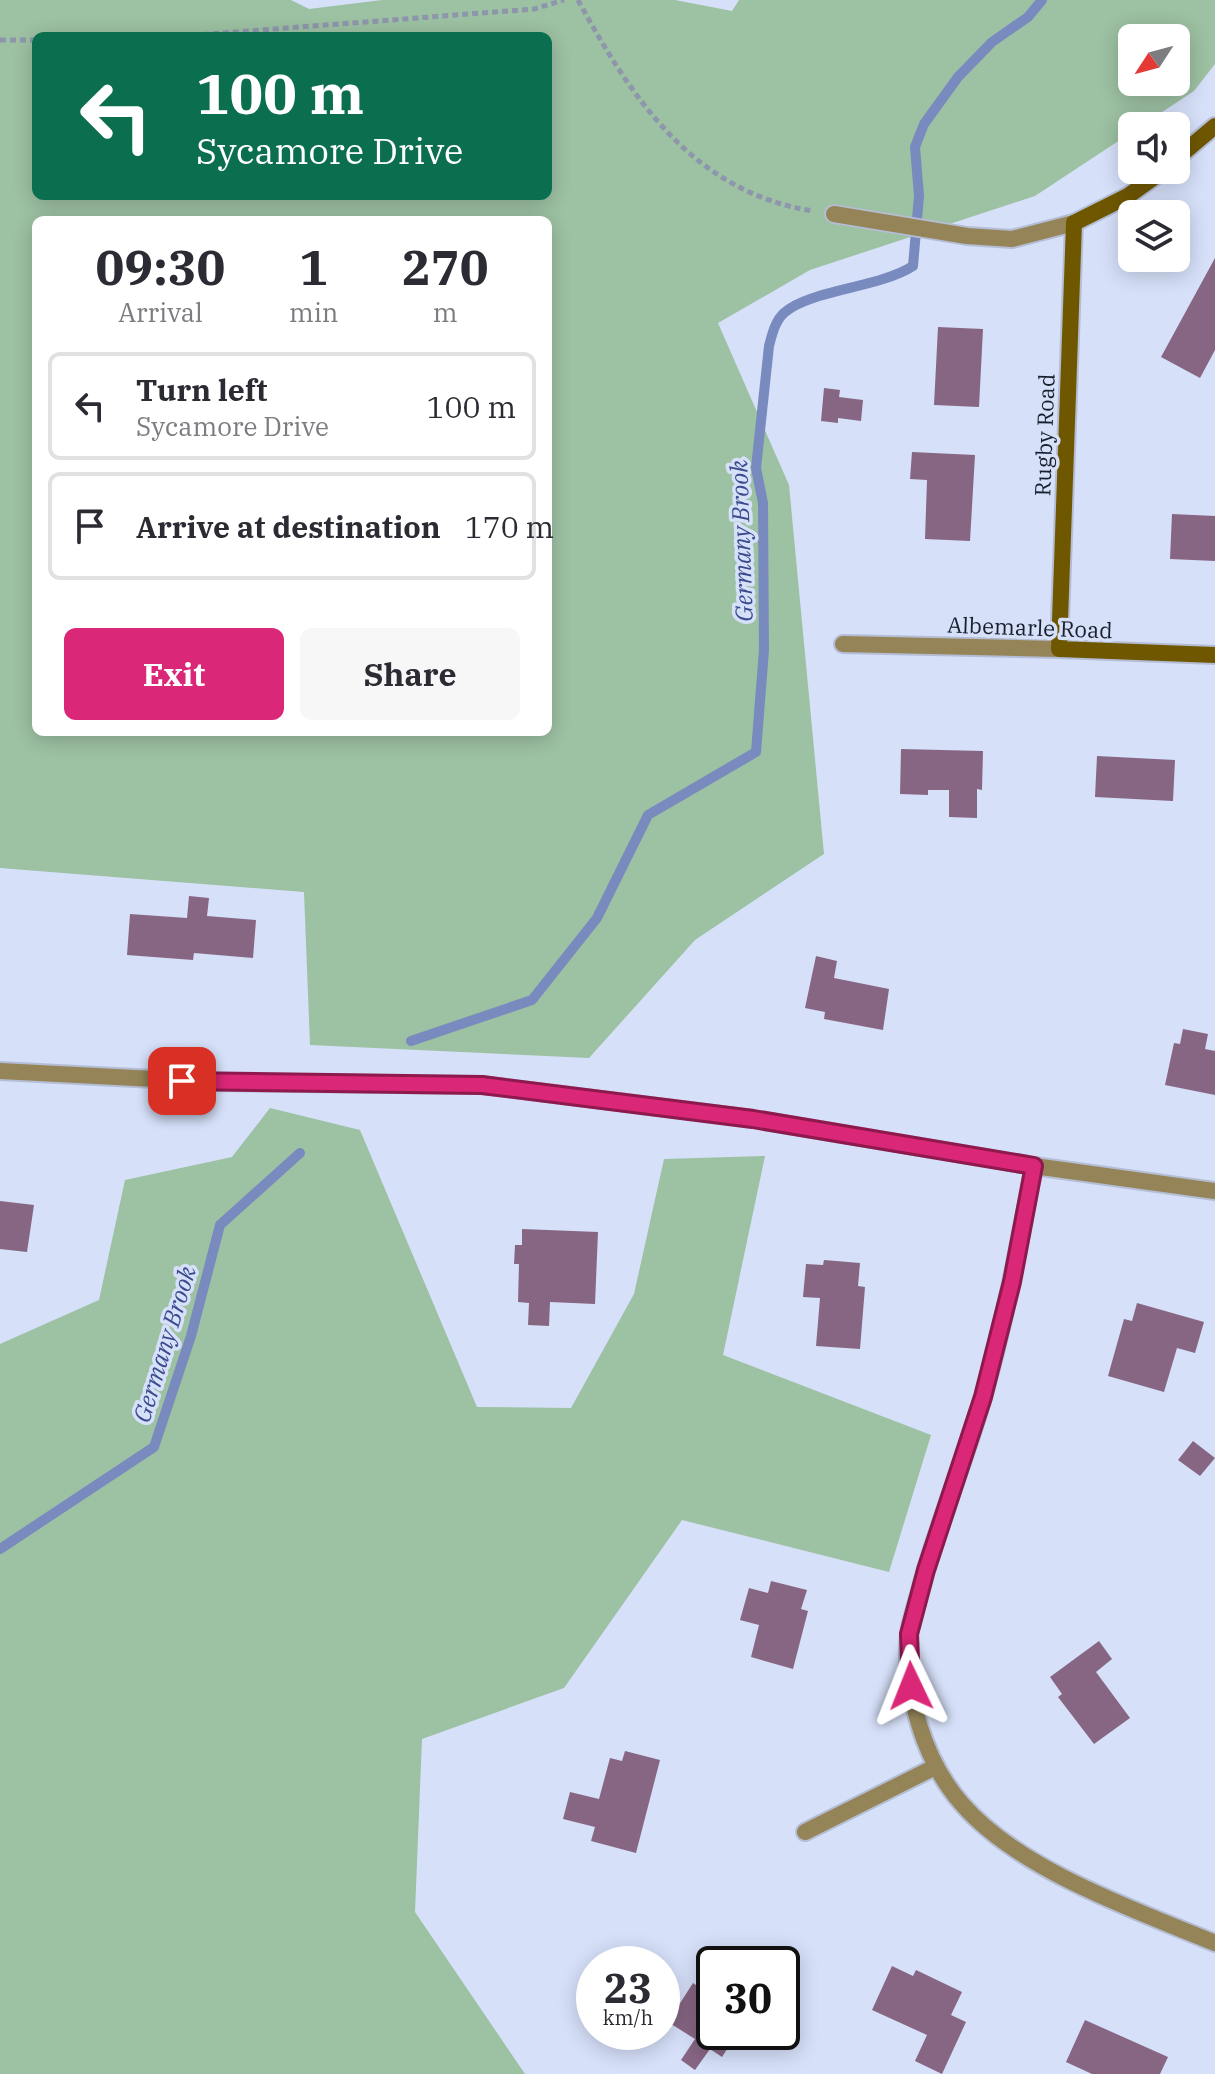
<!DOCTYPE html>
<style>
:root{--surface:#fff;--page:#f7f7f7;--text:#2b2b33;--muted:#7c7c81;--line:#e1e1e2;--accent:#db2777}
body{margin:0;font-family:"IBM Plex Serif",serif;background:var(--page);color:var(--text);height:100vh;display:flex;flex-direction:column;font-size:30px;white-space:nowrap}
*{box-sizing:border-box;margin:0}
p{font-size:26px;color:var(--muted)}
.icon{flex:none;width:44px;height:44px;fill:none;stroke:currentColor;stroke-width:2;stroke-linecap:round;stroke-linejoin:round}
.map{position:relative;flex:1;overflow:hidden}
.side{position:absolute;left:32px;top:216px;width:520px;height:520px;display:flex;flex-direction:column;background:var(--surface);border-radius:12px;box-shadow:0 4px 20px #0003}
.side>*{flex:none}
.guide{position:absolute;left:32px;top:32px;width:520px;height:168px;border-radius:12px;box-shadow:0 4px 20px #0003;background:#0b6e4f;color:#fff;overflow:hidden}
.needle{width:52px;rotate:234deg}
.fabs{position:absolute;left:1118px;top:24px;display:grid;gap:16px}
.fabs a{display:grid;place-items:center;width:72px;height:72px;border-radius:12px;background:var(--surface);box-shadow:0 4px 20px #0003;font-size:40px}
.speed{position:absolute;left:576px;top:1946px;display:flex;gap:16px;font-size:40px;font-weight:700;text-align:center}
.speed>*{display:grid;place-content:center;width:104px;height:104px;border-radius:50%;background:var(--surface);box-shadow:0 4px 20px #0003;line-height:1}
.speed small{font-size:20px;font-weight:400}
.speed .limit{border:4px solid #111;border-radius:12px;background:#fff;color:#111}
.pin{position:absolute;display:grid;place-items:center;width:68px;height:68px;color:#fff;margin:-34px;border-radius:16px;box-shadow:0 4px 12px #0006}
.me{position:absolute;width:88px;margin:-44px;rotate:358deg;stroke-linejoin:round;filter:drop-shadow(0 0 6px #0008)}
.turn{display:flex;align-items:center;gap:28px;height:168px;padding:0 32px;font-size:36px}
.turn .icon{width:104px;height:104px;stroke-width:2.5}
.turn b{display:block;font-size:56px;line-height:68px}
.eta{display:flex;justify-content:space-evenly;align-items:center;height:136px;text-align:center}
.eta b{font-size:48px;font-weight:700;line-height:56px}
.button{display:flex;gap:16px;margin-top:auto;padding:16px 32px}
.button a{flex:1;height:92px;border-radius:12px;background:var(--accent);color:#fff;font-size:32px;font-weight:700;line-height:92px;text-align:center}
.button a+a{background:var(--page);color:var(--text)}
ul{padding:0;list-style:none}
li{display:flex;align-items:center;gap:24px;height:108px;margin:0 16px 12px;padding:0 16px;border:4px solid var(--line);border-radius:12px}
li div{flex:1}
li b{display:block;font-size:30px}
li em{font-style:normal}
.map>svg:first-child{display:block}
</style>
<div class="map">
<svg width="1215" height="2074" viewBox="0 0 1215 2074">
<rect width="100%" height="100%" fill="#d6e0f9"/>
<path fill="#9dc1a3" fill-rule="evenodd" d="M 0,0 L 291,0 L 309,9 L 382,0 L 675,0 L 732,11 L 739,0 L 1215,0 L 1215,64 L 1194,91 L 1141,126 L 1132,126 L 1132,132 L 1035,196 L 810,270 L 718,323 L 789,485 L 824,854 L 695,940 L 589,1058 L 310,1045 L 304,892 L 0,868 ZM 36,36 L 548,36 L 548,196 L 36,196 ZM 1132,38 L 1176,38 L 1176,82 L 1132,82 ZM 36,220 L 548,220 L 548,732 L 36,732 Z
M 270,1108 L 360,1130 L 477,1407 L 571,1408 L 634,1294 L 664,1159 L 765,1156 L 723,1355 L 931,1435 L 889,1572 L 682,1520 L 564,1688 L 422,1739 L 415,1912 L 525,2074 L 0,2074 L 0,1344 L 99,1300 L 125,1180 L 232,1157 Z"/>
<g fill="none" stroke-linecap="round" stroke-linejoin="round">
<path stroke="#798abe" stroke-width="10" d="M 411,1041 L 532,1000 L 597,918 L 648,815 L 756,752 L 764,650 L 763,503 L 756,468 L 769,346 C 772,335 775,321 784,313 C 809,290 879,288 913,266 L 919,196 L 915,147 L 924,124 L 958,77 L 992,42 L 1028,17 L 1042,0
M 0,1549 L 154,1447 L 191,1336 L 220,1225 L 300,1153"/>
</g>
<path fill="#876684" d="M 1215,258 L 1215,350 L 1200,378 L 1161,357 Z
M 938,327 L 983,329 L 979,407 L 934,405 Z
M 824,388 L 840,390 L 839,397 L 863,400 L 861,421 L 838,418 L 838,423 L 821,421 Z
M 912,452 L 975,455 L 970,541 L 925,539 L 927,480 L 910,479 Z
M 1172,514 L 1215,516 L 1215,561 L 1170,559 Z
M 901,749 L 983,751 L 982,790 L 977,789 L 977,818 L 949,817 L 949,790 L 928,790 L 928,795 L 900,794 Z
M 1097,756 L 1175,760 L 1173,801 L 1095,797 Z
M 189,896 L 209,898 L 207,916 L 256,920 L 253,958 L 194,953 L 193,960 L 127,955 L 130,914 L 187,918 Z
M 816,956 L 837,961 L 834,978 L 889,989 L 883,1030 L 824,1019 L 825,1012 L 805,1008 Z
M 1183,1029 L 1208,1034 L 1205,1049 L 1215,1051 L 1215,1095 L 1165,1085 L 1174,1043 L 1180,1044 Z
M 0,1201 L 34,1205 L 27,1252 L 0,1249 Z
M 522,1229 L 598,1232 L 595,1304 L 550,1302 L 549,1326 L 528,1325 L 529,1303 L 518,1302 L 519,1264 L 514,1264 L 515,1245 L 522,1245 Z
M 824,1260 L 860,1263 L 858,1286 L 865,1287 L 860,1349 L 816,1346 L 820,1298 L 803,1297 L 806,1264 L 823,1265 Z
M 1137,1303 L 1204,1322 L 1195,1353 L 1177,1348 L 1164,1392 L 1108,1376 L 1124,1319 L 1132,1321 Z
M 1193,1441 L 1215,1458 L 1200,1476 L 1178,1460 Z
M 771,1581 L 807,1590 L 801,1609 L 808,1611 L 793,1669 L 751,1657 L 759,1625 L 740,1620 L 749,1588 L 768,1593 Z
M 1099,1641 L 1112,1659 L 1096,1672 L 1130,1718 L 1094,1744 L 1058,1697 L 1062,1694 L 1050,1677 Z
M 625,1751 L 660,1760 L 636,1853 L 591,1841 L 595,1827 L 563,1819 L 570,1792 L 599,1799 L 610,1758 L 622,1761 Z
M 892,1966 L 913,1976 L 916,1970 L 962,1992 L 951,2015 L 966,2022 L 942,2074 L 915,2061 L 927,2035 L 872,2010 Z
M 693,1983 L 714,1997 L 714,2032 L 738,2032 L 722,2057 L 710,2049 L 695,2070 L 681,2060 L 695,2039 L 668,2022 Z
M 1085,2020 L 1168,2057 L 1160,2074 L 1092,2074 L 1066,2062 Z"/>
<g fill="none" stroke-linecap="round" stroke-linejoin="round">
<defs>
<path id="street" d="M 834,214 L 967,236 L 1012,239 L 1074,223
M 843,644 L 1059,649
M 0,1071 L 212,1082 L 482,1085 L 753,1119 L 1034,1166 L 1215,1191
M 1034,1166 C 1019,1244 1005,1321 983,1397 C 965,1461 938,1523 921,1587 C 917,1603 911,1619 909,1634 C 903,1691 924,1761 962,1804 C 1019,1870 1135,1910 1215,1943
M 805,1832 L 935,1767"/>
<path id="secondary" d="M 1176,159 L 1215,126
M 1164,170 L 1128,196 L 1074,223 L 1059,649 L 1215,655"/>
</defs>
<use href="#street" stroke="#b4bdd4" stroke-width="20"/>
<use href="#secondary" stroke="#b4bdd4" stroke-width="20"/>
<path stroke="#8e96ab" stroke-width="5" stroke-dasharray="6 4" stroke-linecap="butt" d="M 578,0 C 632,99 693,192 813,211
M 183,36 L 534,9 L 564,0
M 0,40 L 36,40"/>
<use href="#street" stroke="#948458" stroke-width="16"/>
<use href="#secondary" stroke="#6f5700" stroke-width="16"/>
</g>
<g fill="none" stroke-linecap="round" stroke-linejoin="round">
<defs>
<path id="route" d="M 182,1081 L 482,1085 L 753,1119 L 1034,1166 L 1012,1282 L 983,1397 L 926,1570 L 909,1634 L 911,1686"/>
</defs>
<use href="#route" stroke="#8e194d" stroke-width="20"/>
<use href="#route" stroke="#db2777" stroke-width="14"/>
</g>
<g text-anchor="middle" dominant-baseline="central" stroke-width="7" stroke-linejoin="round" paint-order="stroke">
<g font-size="22" fill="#191f2e" stroke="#d6e0f9">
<text transform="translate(1044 435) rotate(-88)">Rugby Road</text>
<text transform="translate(1030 627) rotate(2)">Albemarle Road</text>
</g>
<g font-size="24" font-style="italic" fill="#394b8d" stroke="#d6e0f9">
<text transform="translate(741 541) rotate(-92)">Germany Brook</text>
<text transform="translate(164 1344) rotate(-73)">Germany Brook</text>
</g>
</g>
</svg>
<div class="fabs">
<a><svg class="needle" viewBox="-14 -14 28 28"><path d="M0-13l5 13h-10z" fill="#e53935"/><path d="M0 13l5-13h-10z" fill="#7c7c81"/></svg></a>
<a><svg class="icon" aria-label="sound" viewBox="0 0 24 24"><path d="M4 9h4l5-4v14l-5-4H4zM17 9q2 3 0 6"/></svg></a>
<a><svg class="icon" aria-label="layers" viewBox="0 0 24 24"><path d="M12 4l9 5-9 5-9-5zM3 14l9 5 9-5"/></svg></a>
</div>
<div class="speed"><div>23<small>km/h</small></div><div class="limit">30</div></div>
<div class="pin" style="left:182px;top:1081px;background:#d93025"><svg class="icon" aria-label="arrive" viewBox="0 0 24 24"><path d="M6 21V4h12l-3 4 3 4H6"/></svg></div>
<svg class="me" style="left:911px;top:1686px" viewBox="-20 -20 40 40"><path d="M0-17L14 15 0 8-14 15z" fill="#db2777" stroke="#fff" stroke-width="4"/></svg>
<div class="guide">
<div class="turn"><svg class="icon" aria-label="left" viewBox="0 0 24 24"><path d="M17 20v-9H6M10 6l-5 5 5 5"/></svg><div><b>100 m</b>Sycamore Drive</div></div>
</div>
<section class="side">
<div class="eta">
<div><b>09:30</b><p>Arrival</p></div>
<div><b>1</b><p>min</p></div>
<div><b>270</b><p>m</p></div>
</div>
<ul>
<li><svg class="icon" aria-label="left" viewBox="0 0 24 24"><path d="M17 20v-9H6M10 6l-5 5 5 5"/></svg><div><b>Turn left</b><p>Sycamore Drive</p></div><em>100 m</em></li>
<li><svg class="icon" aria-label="arrive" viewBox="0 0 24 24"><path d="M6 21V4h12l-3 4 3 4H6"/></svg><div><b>Arrive at destination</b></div><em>170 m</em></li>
</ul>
<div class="button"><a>Exit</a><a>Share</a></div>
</section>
</div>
